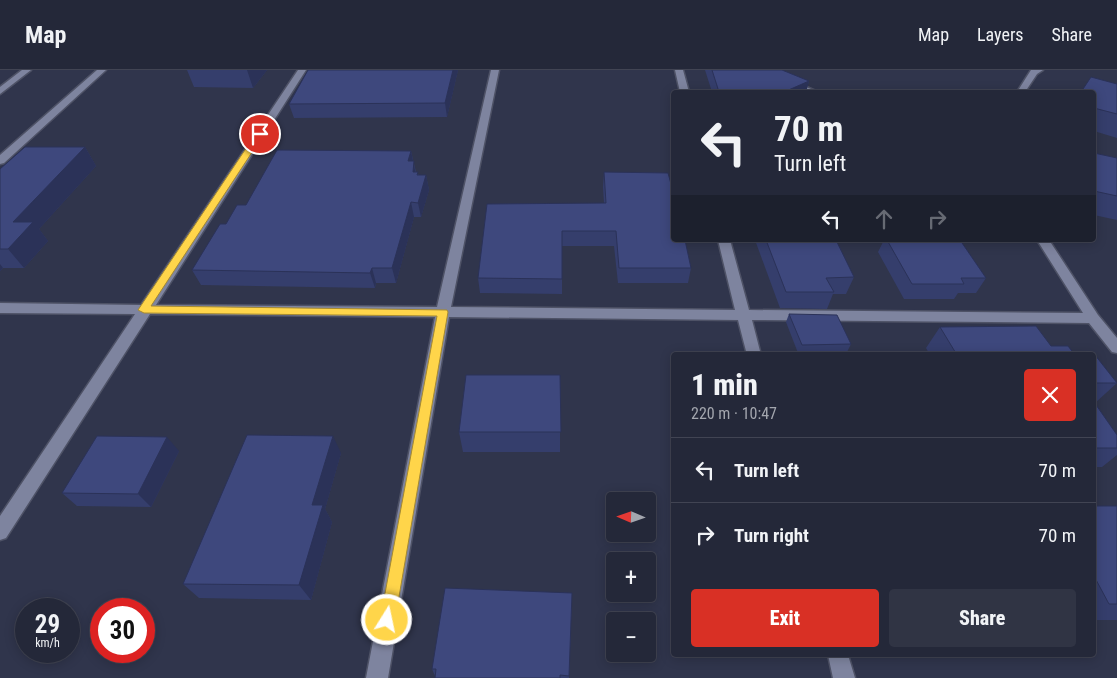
<!DOCTYPE html>
<meta charset="utf-8">
<style>
:root{--surface:#242839;--page:#303444;--text:#f1f3f6;--muted:#a3a6ae;--line:#414453;--accent:#d93025}
body{margin:0;font-family:"Roboto Condensed",sans-serif;background:var(--page);color:var(--text);height:100vh;display:flex;flex-direction:column;font-size:19px;white-space:nowrap}
*{box-sizing:border-box;margin:0}
p{font-size:16px;color:var(--muted)}
.icon{flex:none;width:28px;height:28px;fill:none;stroke:currentColor;stroke-width:2;stroke-linecap:round;stroke-linejoin:round}
.map{position:relative;flex:1;overflow:hidden}
.details{position:absolute;left:671px;top:282px;width:425px;height:305px;display:flex;flex-direction:column;background:var(--surface);border-radius:5px;box-shadow:0 2px 12px #0003,0 0 0 1px var(--line)}
.details>*{flex:none}
.hud{position:absolute;left:671px;top:20px;width:425px;height:152px;border-radius:5px;box-shadow:0 2px 12px #0003,0 0 0 1px var(--line);background:#242839;color:var(--text);overflow:hidden}
.needle{width:32px;rotate:272deg}
.buttons{position:absolute;left:606px;top:422px;display:grid;gap:10px}
.buttons a{display:grid;place-items:center;width:50px;height:50px;border-radius:5px;background:var(--surface);box-shadow:0 2px 12px #0003,0 0 0 1px var(--line);font-size:25px}
.speed{position:absolute;left:15px;top:528px;display:flex;gap:10px;font-size:25px;font-weight:700;text-align:center}
.speed>*{display:grid;place-content:center;width:65px;height:65px;border-radius:50%;background:var(--surface);box-shadow:0 2px 12px #0003,0 0 0 1px var(--line);line-height:1}
.speed small{font-size:12px;font-weight:400}
.speed .limit{border:8px solid #d22;background:#fff;color:#111}
.pin{position:absolute;display:grid;place-items:center;width:42px;height:42px;color:#fff;margin:-21px;border:2px solid #fff;border-radius:50%;box-shadow:0 1px 5px #0007}
.me{position:absolute;width:55px;margin:-28px;rotate:10deg;stroke-linejoin:round;filter:drop-shadow(0 0 4px #0008)}
.turn{display:flex;align-items:center;gap:18px;height:105px;padding:0 20px;font-size:22px}
.turn .icon{width:65px;height:65px;stroke-width:2.5}
.turn b{display:block;font-size:35px;line-height:42px}
.lanes{display:flex;align-items:center;height:48px;padding:0 20px;background:#0003;justify-content:center;gap:25px;direction:ltr}
.lanes .off{opacity:.35}
.round{display:grid;place-items:center;flex:none;width:52px;height:52px;border-radius:5px;background:var(--page)}
.overview{display:flex;align-items:center;justify-content:space-between;height:85px;padding:0 20px}
h1{font-size:30px;font-weight:800;line-height:38px}
.button{display:flex;gap:10px;margin-top:auto;padding:10px 20px}
.button a{flex:1;height:58px;border-radius:5px;background:var(--accent);color:#fff;font-size:20px;font-weight:800;line-height:58px;text-align:center}
.button a+a{background:var(--page);color:var(--text)}
ul{padding:0;list-style:none}
li{display:flex;align-items:center;gap:15px;height:65px;padding:0 20px;border-top:1px solid var(--line)}
li div{flex:1}
li b{display:block;font-size:19px}
li em{font-style:normal}
header{display:flex;align-items:center;gap:30px;box-sizing:border-box;height:70px;padding:0 25px;background:var(--surface);border-bottom:1px solid var(--line)}
header strong{font-size:24px}
nav{display:flex;gap:28px;margin-inline-start:auto;font-size:18px}
.map>svg:first-child{display:block}
</style>
<header>
<strong>Map</strong>
<nav><a>Map</a><a>Layers</a><a>Share</a></nav>
</header>
<div class="map">
<svg width="1117" height="608" viewBox="0 0 1117 608">
<rect width="100%" height="100%" fill="#30354c"/>
<g fill="none" stroke-linecap="round" stroke-linejoin="round">
<defs>
<path id="lane" d="M 22,0 L 31,0 L 0,24 L 0,17 Z"/>
<path id="street" d="M 97,0 L 106,0 L 4,93 L 0,94 L 0,85 Z
M 298,0 L 306,0 L 156,235 L 437,237 L 491,0 L 499,0 L 451,237 L 735,240 L 718,170 L 730,170 L 749,240 L 1083,243 L 1037,170 L 1049,170 L 1098,245 L 1117,268 L 1117,283 L 1112,282 L 1089,253 L 752,250 L 761,285 L 747,285 L 738,250 L 449,247 L 388,608 L 366,608 L 435,247 L 150,244 L 6,468 L 0,470 L 0,446 L 135,244 L 0,243 L 0,233 L 141,235 Z
M 675,0 L 683,0 L 689,22 L 680,22 Z
M 755,0 L 767,0 L 818,22 L 806,22 Z
M 1031,0 L 1043,0 L 1037,4 L 1025,22 L 1017,22 Z
M 828,585 L 848,585 L 855,608 L 833,608 Z"/>
</defs>
<use href="#lane" stroke="#4e5266" stroke-width="3"/>
<use href="#street" stroke="#4e5266" stroke-width="3"/>
<use href="#lane" fill="#7e849f" fill-rule="evenodd"/>
<use href="#street" fill="#7e849f" fill-rule="evenodd"/>
</g>
<path fill="#353e6c" d="M 187,0 L 267,0 L 253,18 L 194,17 Z
M 458,0 L 447,47 L 294,48 L 289,34 Z
M 705,0 L 782,0 L 809,11 L 806,22 L 712,22 Z
M 1117,14 L 1117,68 L 1094,61 L 1094,22 Z
M 85,77 L 96,96 L 39,159 L 48,171 L 24,198 L 3,198 L 0,201 L 0,99 Z
M 411,81 L 416,102 L 419,105 L 426,105 L 429,120 L 421,147 L 414,147 L 396,213 L 376,213 L 375,218 L 201,215 L 192,200 L 226,154 L 246,135 Z
M 1094,83 L 1117,88 L 1117,150 L 1094,145 Z
M 604,102 L 691,198 L 688,213 L 618,213 L 614,176 L 562,176 L 562,224 L 480,223 L 478,208 L 604,133 L 603,117 Z
M 755,170 L 836,170 L 854,207 L 846,224 L 833,224 L 827,239 L 780,238 Z
M 884,170 L 960,170 L 986,208 L 976,223 L 958,223 L 954,229 L 904,229 L 878,182 Z
M 789,244 L 851,274 L 847,282 L 798,283 L 786,252 Z
M 940,257 L 1051,276 L 1075,285 L 930,285 L 926,278 Z
M 1094,285 L 1117,313 L 1095,333 L 1117,365 L 1117,385 L 1102,397 L 1094,397 Z
M 560,305 L 560,382 L 463,382 L 459,362 Z
M 179,381 L 151,437 L 77,436 L 62,423 Z
M 341,383 L 325,439 L 332,452 L 311,530 L 199,528 L 183,514 Z
M 1094,436 L 1117,436 L 1117,550 L 1094,550 Z
M 572,523 L 569,608 L 435,608 L 435,606 L 432,599 Z"/>
<path fill="#2b3258" d="M 247,0 L 267,0 L 253,18 Z
M 453,0 L 458,0 L 447,47 L 445,33 Z
M 809,11 L 806,22 L 784,22 Z
M 85,77 L 96,96 L 39,159 L 48,171 L 24,198 L 8,179 L 13,152 Z
M 411,81 L 416,105 L 416,116 L 408,91 Z
M 426,105 L 429,120 L 421,147 L 418,133 Z
M 411,132 L 414,147 L 396,213 L 392,198 Z
M 0,194 L 3,198 L 0,201 Z
M 372,198 L 376,213 L 375,218 L 370,203 Z
M 333,366 L 341,383 L 325,439 L 332,452 L 311,530 L 299,515 L 312,435 Z
M 167,367 L 179,381 L 151,437 L 138,424 Z"/>
<path fill="#3e487d" stroke="#2b3258" d="M 308,0 L 453,0 L 445,33 L 289,34 Z
M 712,0 L 782,0 L 809,11 L 784,22 L 719,22 Z
M 1091,7 L 1117,14 L 1117,44 L 1094,38 L 1094,22 L 1081,22 Z
M 25,77 L 85,77 L 13,152 L 33,152 L 8,179 L 0,179 L 0,99 Z
M 277,80 L 411,81 L 408,91 L 414,91 L 413,102 L 418,102 L 417,105 L 426,105 L 418,133 L 411,132 L 392,198 L 372,198 L 370,203 L 192,200 L 220,154 L 226,154 L 237,135 L 246,135 Z
M 1094,83 L 1117,88 L 1117,126 L 1094,121 Z
M 604,102 L 668,103 L 674,125 L 674,170 L 685,170 L 691,198 L 619,198 L 616,161 L 562,161 L 562,209 L 478,208 L 487,134 L 606,133 Z
M 766,170 L 836,170 L 854,207 L 826,208 L 834,222 L 786,222 Z
M 887,170 L 960,170 L 986,208 L 961,208 L 964,214 L 912,214 Z
M 789,244 L 837,245 L 851,274 L 802,275 Z
M 1036,256 L 1051,276 L 1068,276 L 1075,285 L 957,285 L 940,257 Z
M 1094,285 L 1095,285 L 1117,313 L 1094,313 Z
M 466,305 L 560,305 L 561,362 L 459,362 Z
M 1094,332 L 1117,365 L 1117,378 L 1094,378 Z
M 247,365 L 333,366 L 312,435 L 323,435 L 299,515 L 183,514 Z
M 97,366 L 167,367 L 138,424 L 62,423 Z
M 1094,436 L 1117,436 L 1117,534 L 1109,534 L 1094,506 Z
M 445,518 L 572,523 L 569,606 L 560,605 L 560,608 L 435,608 L 436,599 L 432,599 Z"/>
<path fill="#ffd54a" stroke="#a68a30" d="M 257,62 L 264,64 L 151,236 L 447,240 L 448,242 L 395,550 L 393,556 L 387,558 L 382,556 L 380,550 L 437,246 L 144,243 L 138,240 Z"/>
</svg>
<div class="buttons">
<a><svg class="needle" viewBox="-14 -14 28 28"><path d="M0-13l5 13h-10z" fill="#e53935"/><path d="M0 13l5-13h-10z" fill="#a3a6ae"/></svg></a>
<a>+</a>
<a>−</a>
</div>
<div class="speed"><div>29<small>km/h</small></div><div class="limit">30</div></div>
<div class="pin" style="left:260px;top:64px;background:#d93025"><svg class="icon" aria-label="arrive" viewBox="0 0 24 24"><path d="M6 21V4h12l-3 4 3 4H6"/></svg></div>
<svg class="me" style="left:387px;top:550px" viewBox="-20 -20 40 40"><circle r="17" fill="#ffd54a" stroke="#fff" stroke-width="3"/><path d="M0-11L8 9 0 5-8 9z" fill="#fff"/></svg>
<div class="hud">
<div class="turn"><svg class="icon" aria-label="left" viewBox="0 0 24 24"><path d="M17 20v-9H6M10 6l-5 5 5 5"/></svg><div><b>70 m</b>Turn left</div></div>
<div class="lanes"><svg class="icon" aria-label="left" viewBox="0 0 24 24"><path d="M17 20v-9H6M10 6l-5 5 5 5"/></svg><svg class="icon off" aria-label="ahead" viewBox="0 0 24 24"><path d="M12 20V5M6 11l6-6 6 6"/></svg><svg class="icon off" aria-label="right" viewBox="0 0 24 24"><path d="M7 20v-9h11M14 6l5 5-5 5"/></svg></div>
</div>
<section class="details">
<div class="overview"><div><h1>1 min</h1><p>220 m · 10:47</p></div><a class="round" style="background:#d93025;color:#fff"><svg class="icon" aria-label="close" viewBox="0 0 24 24"><path d="M6 6l12 12M18 6L6 18"/></svg></a></div>
<ul>
<li><svg class="icon" aria-label="left" viewBox="0 0 24 24"><path d="M17 20v-9H6M10 6l-5 5 5 5"/></svg><div><b>Turn left</b></div><em>70 m</em></li>
<li><svg class="icon" aria-label="right" viewBox="0 0 24 24"><path d="M7 20v-9h11M14 6l5 5-5 5"/></svg><div><b>Turn right</b></div><em>70 m</em></li>
</ul>
<div class="button"><a>Exit</a><a>Share</a></div>
</section>
</div>
